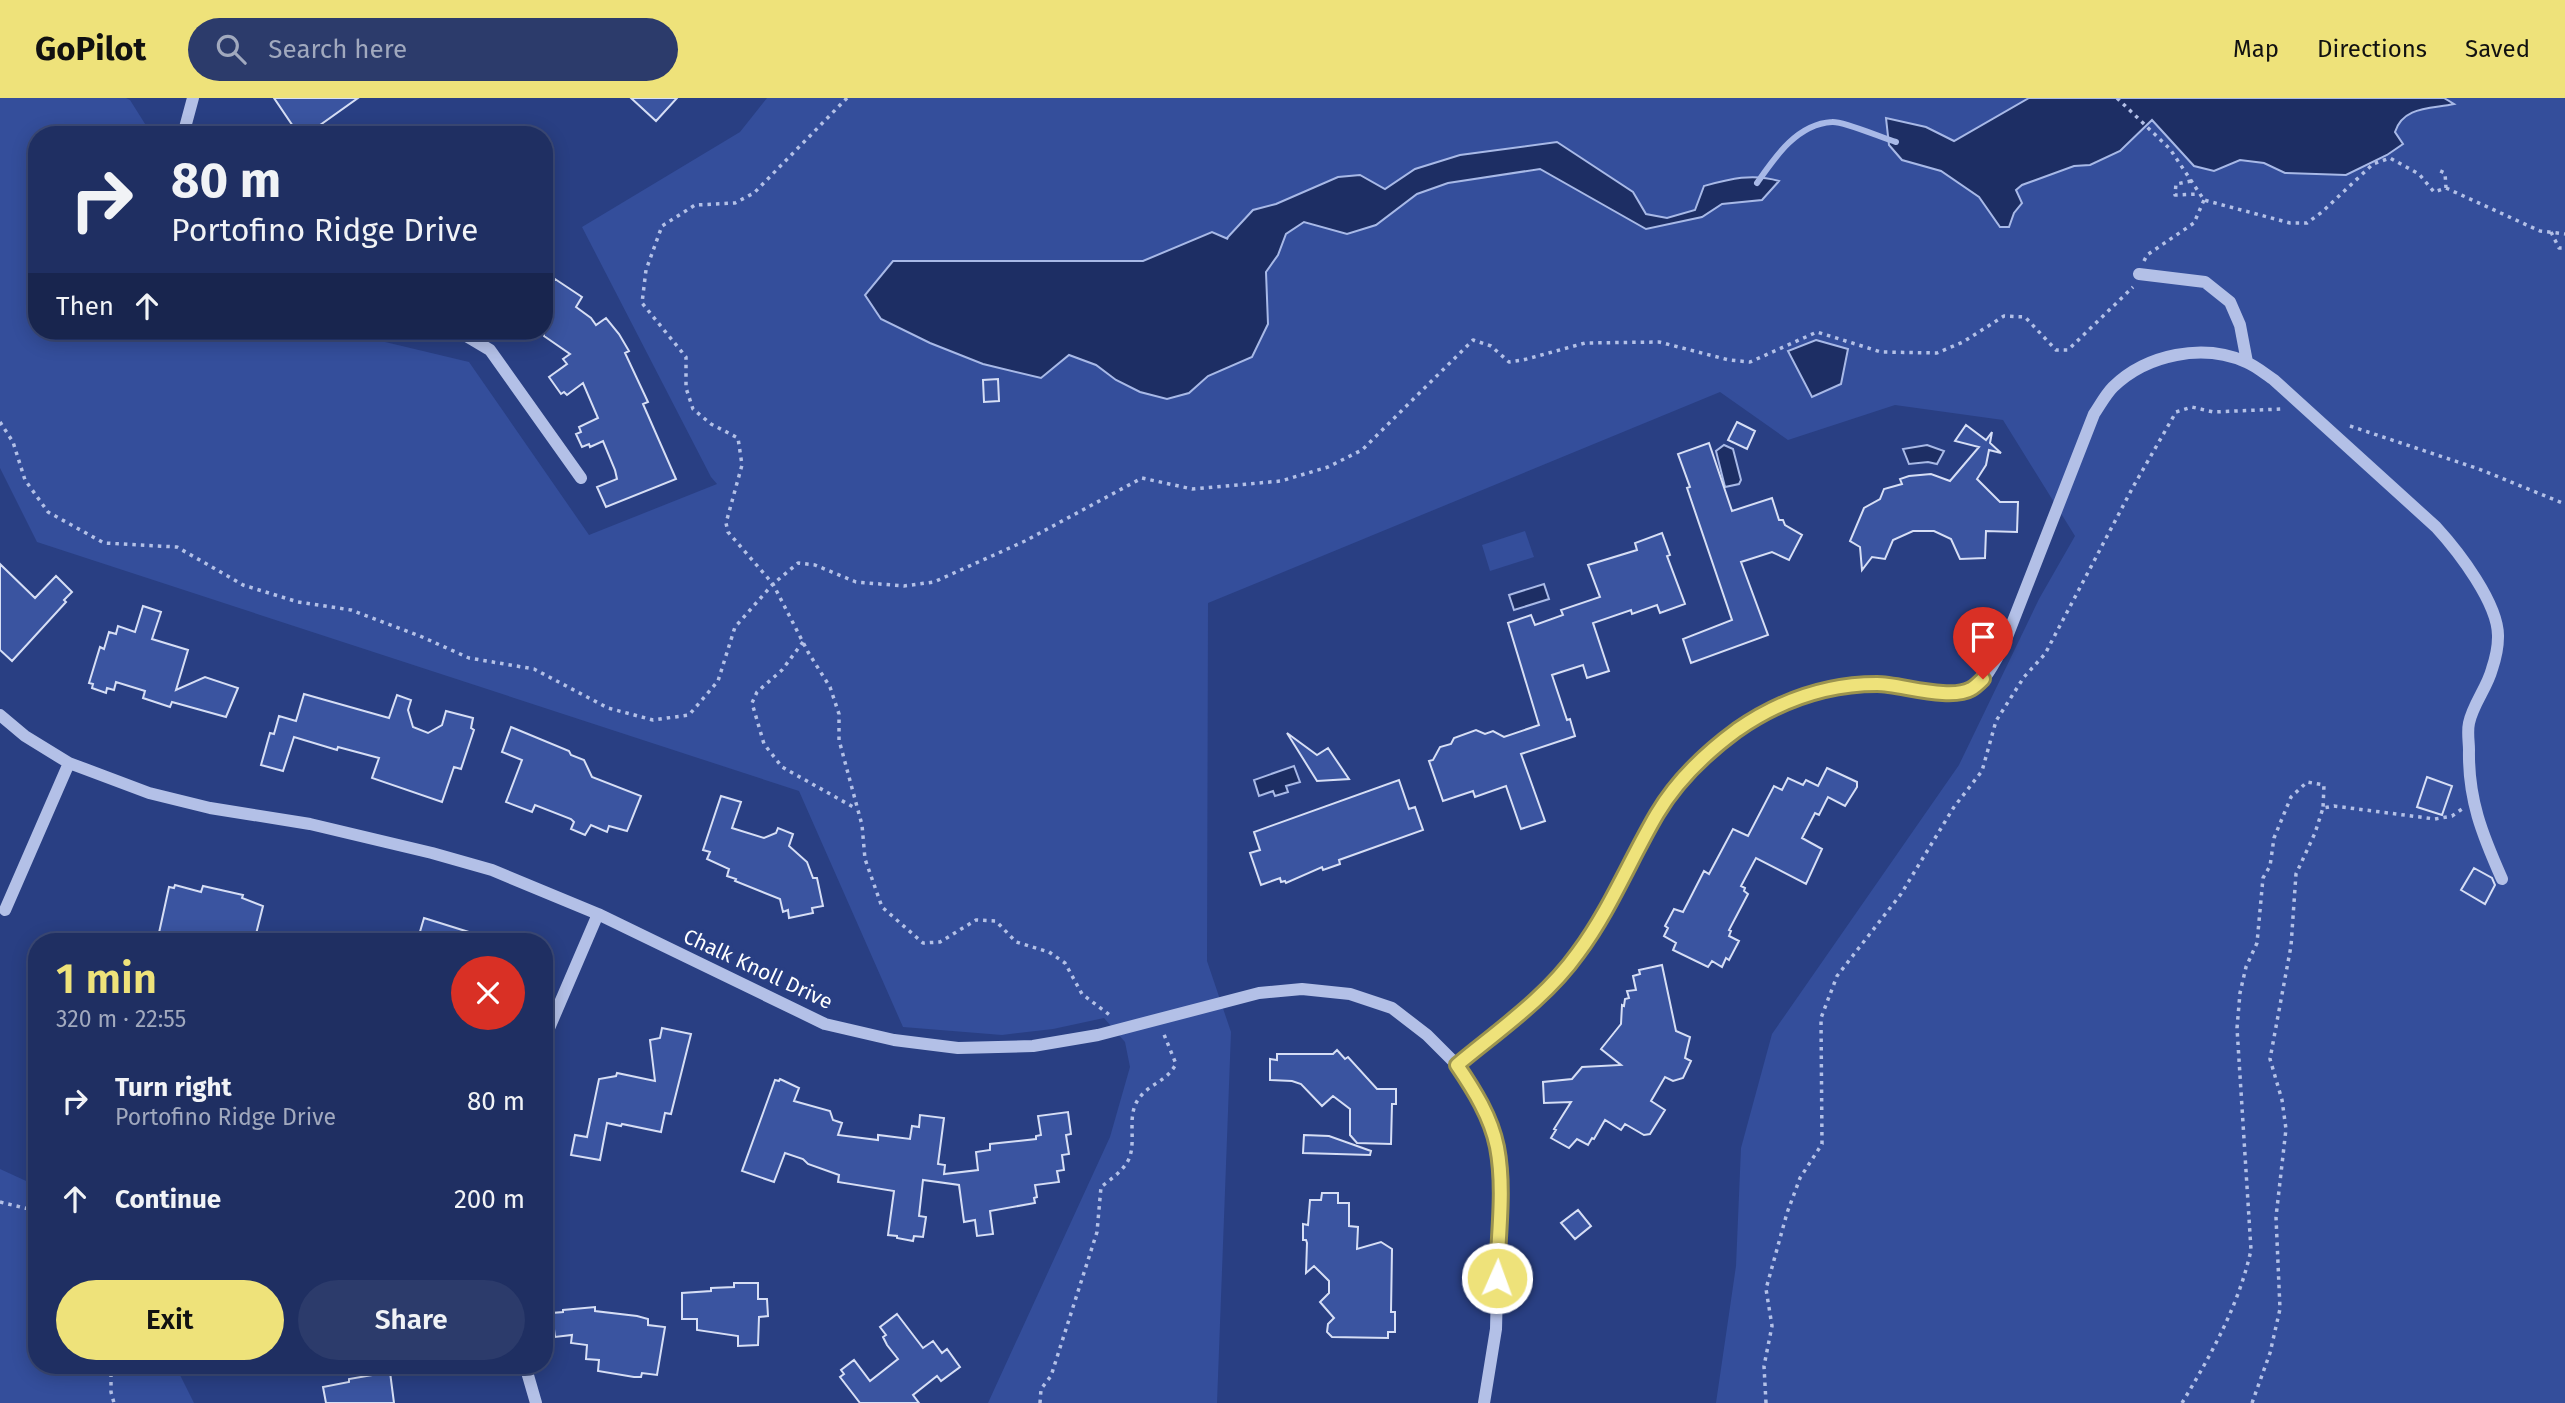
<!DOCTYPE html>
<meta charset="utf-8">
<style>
:root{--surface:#1f2f62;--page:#2c3b6b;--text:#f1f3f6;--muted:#a1a9be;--line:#3c4a77;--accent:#eee27a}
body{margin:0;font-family:"Fira Sans",sans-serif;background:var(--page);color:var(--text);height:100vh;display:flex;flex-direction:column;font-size:26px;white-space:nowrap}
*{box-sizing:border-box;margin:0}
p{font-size:23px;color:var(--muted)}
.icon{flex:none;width:38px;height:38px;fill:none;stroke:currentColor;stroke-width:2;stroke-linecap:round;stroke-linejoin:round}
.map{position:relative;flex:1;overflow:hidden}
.drawer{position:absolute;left:28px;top:835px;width:525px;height:441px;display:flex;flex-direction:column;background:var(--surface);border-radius:28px;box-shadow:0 4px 18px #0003,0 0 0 2px var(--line)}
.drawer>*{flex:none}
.hud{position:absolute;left:28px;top:28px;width:525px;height:214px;border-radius:28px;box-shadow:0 4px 18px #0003,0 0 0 2px var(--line);background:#1f2f62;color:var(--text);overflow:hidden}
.pin{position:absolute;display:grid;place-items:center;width:60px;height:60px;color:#fff;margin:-72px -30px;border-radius:50% 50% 50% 0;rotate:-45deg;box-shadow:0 0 7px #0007}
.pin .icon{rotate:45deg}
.me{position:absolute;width:77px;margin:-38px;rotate:2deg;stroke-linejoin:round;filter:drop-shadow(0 0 5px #0008)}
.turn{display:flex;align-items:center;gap:24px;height:147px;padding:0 28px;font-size:32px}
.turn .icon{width:91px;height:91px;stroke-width:2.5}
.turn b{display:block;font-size:49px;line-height:60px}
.then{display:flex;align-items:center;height:66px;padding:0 28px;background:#0003;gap:14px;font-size:26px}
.round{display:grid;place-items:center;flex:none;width:74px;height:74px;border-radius:37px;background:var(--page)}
.summary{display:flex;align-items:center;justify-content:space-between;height:119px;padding:0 28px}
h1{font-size:42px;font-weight:600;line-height:52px;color:var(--accent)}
.button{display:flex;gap:14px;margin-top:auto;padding:14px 28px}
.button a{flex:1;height:80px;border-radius:42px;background:var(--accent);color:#111;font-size:28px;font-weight:600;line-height:80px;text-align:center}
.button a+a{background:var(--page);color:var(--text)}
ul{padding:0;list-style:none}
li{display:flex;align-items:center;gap:21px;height:98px;padding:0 28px}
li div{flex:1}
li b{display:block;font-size:26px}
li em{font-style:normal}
header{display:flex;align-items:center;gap:42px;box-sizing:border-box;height:98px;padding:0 35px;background:var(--accent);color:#111}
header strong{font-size:33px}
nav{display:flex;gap:38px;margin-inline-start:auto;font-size:24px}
.search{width:490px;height:63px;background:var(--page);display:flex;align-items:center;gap:18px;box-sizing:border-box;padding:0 24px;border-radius:38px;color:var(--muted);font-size:26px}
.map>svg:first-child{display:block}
</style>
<header>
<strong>GoPilot</strong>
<div class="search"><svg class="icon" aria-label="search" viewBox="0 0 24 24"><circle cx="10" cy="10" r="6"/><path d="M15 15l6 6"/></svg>Search here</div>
<nav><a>Map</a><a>Directions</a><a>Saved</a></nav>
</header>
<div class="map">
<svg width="2565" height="1305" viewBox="0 0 2565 1305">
<rect width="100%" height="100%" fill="#293f83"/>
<path fill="#344e9b" d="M 0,0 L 126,0 L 130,2 L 152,37 L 37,37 L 37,233 L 339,233 L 469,264 L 589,437 L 717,386 L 711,379 L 582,129 L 740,34 L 767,0 L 2565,0 L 2565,1305 L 1716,1305 L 1736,1168 L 1741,1050 L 1772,936 L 1959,667 L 2039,501 L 2075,438 L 2003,322 L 1895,307 L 1788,342 L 1720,294 L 1208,505 L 1207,863 L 1231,934 L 1217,1305 L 988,1305 L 1110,1039 L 1130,969 L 1125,944 L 1104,920 L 1053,931 L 1002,937 L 903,929 L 799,693 L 37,444 L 0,370 Z
M 1525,433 L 1534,459 L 1490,473 L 1482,447 Z
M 0,1071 L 37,1088 L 37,1267 L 175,1267 L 194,1305 L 0,1305 Z"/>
<path fill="#1d2e64" stroke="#a8b9e7" stroke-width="2" d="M 2029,0 L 2444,0 L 2454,6 C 2431,11 2403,8 2395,34 L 2403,46 L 2387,57 L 2346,77 L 2285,75 L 2264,65 L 2240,62 L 2214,73 L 2194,68 L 2152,22 L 2120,53 L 2090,67 L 2074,68 L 2022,87 L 2016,92 L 2022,105 L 2014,115 L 2009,129 L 2000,129 L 1979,99 L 1941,73 L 1902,62 L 1889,47 L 1886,20 L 1926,29 L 1954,43 Z
M 1557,44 L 1633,94 L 1646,116 L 1667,120 L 1695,112 L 1704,88 C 1730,81 1752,75 1779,83 L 1762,102 L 1722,106 L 1702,119 L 1646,131 L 1540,71 L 1448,85 L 1417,96 L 1376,127 L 1347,136 L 1304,124 L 1286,136 L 1278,157 L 1266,174 L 1268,226 L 1252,259 L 1208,278 L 1189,295 L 1167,301 L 1140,294 L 1116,282 L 1096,267 L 1069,257 L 1041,280 L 983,266 L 930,245 L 881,221 L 865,197 L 893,163 L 1143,163 L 1212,134 L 1228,141 L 1227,140 L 1253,112 L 1276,106 L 1338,79 L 1360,77 L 1385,91 L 1415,71 L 1460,57 Z
M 1816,242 L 1848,251 L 1841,286 L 1812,299 L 1788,253 Z
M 1724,347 L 1733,351 L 1741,382 L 1739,386 L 1725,389 L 1716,353 Z
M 1927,347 L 1944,353 L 1937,366 L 1928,364 L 1909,366 L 1903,351 Z
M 1544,486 L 1549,501 L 1514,512 L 1509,497 Z
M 1294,668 L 1300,684 L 1286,688 L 1288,694 L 1275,698 L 1273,693 L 1259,698 L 1254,682 Z"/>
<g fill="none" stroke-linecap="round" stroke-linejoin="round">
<path stroke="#a8b9e7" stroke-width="6" d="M 1757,85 C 1775,59 1797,26 1832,24 C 1844,23 1882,40 1896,44"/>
</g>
<path fill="#3a54a0" stroke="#d6def5" stroke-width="2" d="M 274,0 L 358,0 L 306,37 L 299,37 Z
M 631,0 L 677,0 L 656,23 Z
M 544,180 L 552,185 L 555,181 L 582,199 L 576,209 L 591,220 L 596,227 L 606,220 L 619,236 L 629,253 L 625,255 L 648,304 L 643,306 L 676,381 L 606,409 L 597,389 L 617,381 L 615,372 L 603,343 L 590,349 L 589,346 L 582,349 L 576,336 L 581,334 L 579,329 L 598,320 L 583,285 L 567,297 L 564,294 L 561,296 L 549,279 L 567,266 L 563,261 L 570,256 L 544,238 Z
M 998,281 L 999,303 L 984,304 L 983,282 Z
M 1737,324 L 1755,333 L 1747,351 L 1728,342 Z
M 1966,327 L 1986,342 L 1992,334 L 1990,345 L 2001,355 L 1989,352 L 1986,367 L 1977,381 L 2000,404 L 2018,404 L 2017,434 L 1986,433 L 1985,460 L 1960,461 L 1951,441 L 1934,433 L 1913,433 L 1893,442 L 1885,461 L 1872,459 L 1862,472 L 1860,449 L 1850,443 L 1864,410 L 1880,401 L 1884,391 L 1902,386 L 1900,381 L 1909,378 L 1931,376 L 1950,383 L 1979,349 L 1955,343 Z
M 1709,345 L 1732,413 L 1772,400 L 1779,422 L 1783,422 L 1785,427 L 1802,437 L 1789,462 L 1772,454 L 1741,464 L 1768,537 L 1691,565 L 1683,541 L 1732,522 L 1687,390 L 1690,389 L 1678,356 Z
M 1662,435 L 1670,457 L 1667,458 L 1685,506 L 1660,515 L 1657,507 L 1632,516 L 1631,512 L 1593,525 L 1609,573 L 1587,580 L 1583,567 L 1552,577 L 1567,622 L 1570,621 L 1575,638 L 1521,656 L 1545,723 L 1521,731 L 1506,688 L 1475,699 L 1473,693 L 1443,703 L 1429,663 L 1433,662 L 1440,649 L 1451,646 L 1454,640 L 1476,632 L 1485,636 L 1493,633 L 1504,639 L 1539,627 L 1508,525 L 1531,517 L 1535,527 L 1563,517 L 1561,512 L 1600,499 L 1588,467 L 1637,452 L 1635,445 Z
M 0,466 L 35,500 L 56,478 L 72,494 L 64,502 L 66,504 L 12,563 L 0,552 Z
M 143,508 L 161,514 L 152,541 L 188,552 L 176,592 L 205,579 L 238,590 L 226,619 L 172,604 L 170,609 L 143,600 L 145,593 L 116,584 L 114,592 L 107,590 L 106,595 L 92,590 L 93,586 L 89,585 L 100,549 L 104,551 L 109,534 L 116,536 L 118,528 L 135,534 Z
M 304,596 L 389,620 L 397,597 L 411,602 L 408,612 L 413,629 L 428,635 L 442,627 L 446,613 L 473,620 L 471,630 L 474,632 L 461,671 L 454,669 L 442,704 L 372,680 L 379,660 L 338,649 L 337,652 L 294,639 L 283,673 L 261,667 L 270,635 L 274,636 L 279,618 L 296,623 Z
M 511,629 L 569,653 L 571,657 L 584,662 L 592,679 L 641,698 L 627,733 L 609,728 L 607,734 L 591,727 L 585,737 L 571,731 L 574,724 L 571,721 L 535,707 L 532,714 L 506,704 L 522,662 L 502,654 Z
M 1287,635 L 1317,657 L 1328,650 L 1349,681 L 1317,683 Z
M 1827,670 L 1857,684 L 1857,689 L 1845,708 L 1828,699 L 1819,717 L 1815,715 L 1802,740 L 1822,751 L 1806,786 L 1756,760 L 1741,788 L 1745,790 L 1744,793 L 1748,796 L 1729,832 L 1731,833 L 1729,838 L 1739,843 L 1729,862 L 1726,860 L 1722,869 L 1712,863 L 1708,869 L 1673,852 L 1676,845 L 1664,838 L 1668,830 L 1665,828 L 1674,811 L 1683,814 L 1704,773 L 1709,776 L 1733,731 L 1748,738 L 1774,688 L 1782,692 L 1788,680 L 1803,687 L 1806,682 L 1818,688 Z
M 2427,679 L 2452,688 L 2442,717 L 2417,709 Z
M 1399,682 L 1409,711 L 1415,709 L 1423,732 L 1339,762 L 1340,766 L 1323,772 L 1322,769 L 1286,785 L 1285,783 L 1281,784 L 1280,780 L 1261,787 L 1250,755 L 1260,752 L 1254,734 Z
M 721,698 L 741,704 L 732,730 L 764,740 L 776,735 L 778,730 L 793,736 L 789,748 L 807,764 L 813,780 L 817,780 L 823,808 L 812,810 L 813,815 L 789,820 L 788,812 L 783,814 L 780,801 L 735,783 L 736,781 L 727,778 L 729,771 L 707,761 L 710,754 L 703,752 Z
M 2474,770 L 2492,780 L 2495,787 L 2485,806 L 2461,792 Z
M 175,787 L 201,794 L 203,788 L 243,797 L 242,800 L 263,808 L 254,844 L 157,844 L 169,789 L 174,790 Z
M 424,820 L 488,840 L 487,844 L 417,844 Z
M 1662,867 L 1676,933 L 1690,939 L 1685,960 L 1691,963 L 1683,980 L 1673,983 L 1665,979 L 1651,1003 L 1665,1012 L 1650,1036 L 1644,1037 L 1625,1026 L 1621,1032 L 1605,1022 L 1594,1041 L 1592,1040 L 1588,1047 L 1577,1041 L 1569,1050 L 1551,1040 L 1556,1032 L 1554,1031 L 1571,1004 L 1544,1005 L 1543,984 L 1572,981 L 1582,969 L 1621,967 L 1601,951 L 1621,926 L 1622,907 L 1624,908 L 1625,901 L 1629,900 L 1627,893 L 1636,892 L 1633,878 L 1640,876 L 1639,872 Z
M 662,930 L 691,936 L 671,1016 L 665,1015 L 661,1034 L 622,1026 L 621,1028 L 607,1025 L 600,1062 L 571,1057 L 575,1037 L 587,1039 L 599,981 L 616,978 L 617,975 L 655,983 L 650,942 L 660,940 Z
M 1337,952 L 1345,961 L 1348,959 L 1377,991 L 1396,991 L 1396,1006 L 1392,1006 L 1391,1046 L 1357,1045 L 1350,1037 L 1350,1011 L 1333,998 L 1322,1008 L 1301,986 L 1292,983 L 1270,982 L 1270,961 L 1277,962 L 1277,956 L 1333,956 Z
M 780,981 L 799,990 L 794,1003 L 830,1013 L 833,1022 L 842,1025 L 838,1037 L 878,1042 L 878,1037 L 910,1041 L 912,1028 L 919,1029 L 920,1017 L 944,1020 L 938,1066 L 945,1067 L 944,1076 L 978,1072 L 976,1054 L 990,1052 L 990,1046 L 1036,1041 L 1036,1038 L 1041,1037 L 1038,1018 L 1068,1014 L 1071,1036 L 1066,1037 L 1069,1056 L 1062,1057 L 1064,1072 L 1057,1073 L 1059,1084 L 1035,1087 L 1037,1099 L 1034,1100 L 1035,1105 L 990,1113 L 993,1136 L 977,1138 L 975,1122 L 964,1124 L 959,1087 L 923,1082 L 919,1118 L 926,1119 L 923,1139 L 914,1138 L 913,1143 L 897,1140 L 897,1138 L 888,1137 L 894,1093 L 838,1084 L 839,1077 L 808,1066 L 803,1061 L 785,1055 L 774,1084 L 742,1073 L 775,982 L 779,983 Z
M 1304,1037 L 1329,1038 L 1371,1053 L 1370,1057 L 1303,1055 Z
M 1322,1095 L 1338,1095 L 1338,1105 L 1349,1105 L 1349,1128 L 1358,1129 L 1357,1151 L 1381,1144 L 1392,1151 L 1391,1214 L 1395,1214 L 1395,1234 L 1388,1234 L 1388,1240 L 1332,1239 L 1327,1234 L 1328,1226 L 1334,1220 L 1320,1204 L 1329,1195 L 1329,1183 L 1314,1168 L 1306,1175 L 1307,1145 L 1306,1142 L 1303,1142 L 1303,1126 L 1308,1127 L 1310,1102 L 1321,1102 Z
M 1578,1112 L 1591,1128 L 1575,1141 L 1561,1125 Z
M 734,1185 L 758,1185 L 758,1201 L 767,1201 L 768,1218 L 759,1219 L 758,1247 L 738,1248 L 738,1238 L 697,1232 L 697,1221 L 682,1221 L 682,1195 L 711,1193 L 711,1190 L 734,1189 Z
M 595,1209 L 595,1213 L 637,1218 L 648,1221 L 648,1227 L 665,1229 L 657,1277 L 642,1275 L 641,1279 L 634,1279 L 598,1273 L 599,1262 L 586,1261 L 587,1247 L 571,1245 L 572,1237 L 555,1239 L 552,1215 L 563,1214 L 563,1212 Z
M 897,1216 L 923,1250 L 933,1243 L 942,1255 L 947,1251 L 960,1269 L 941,1283 L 937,1278 L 913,1297 L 919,1305 L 860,1305 L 840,1279 L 844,1276 L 841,1272 L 854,1262 L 870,1283 L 898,1261 L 887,1247 L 883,1239 L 886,1237 L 880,1229 Z
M 390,1274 L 394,1305 L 326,1305 L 323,1289 L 349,1284 L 349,1281 Z"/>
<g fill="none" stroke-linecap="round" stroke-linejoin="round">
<path stroke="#b3c0e7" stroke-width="3.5" stroke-dasharray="3.5 5" stroke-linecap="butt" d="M 847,0 L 754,95 L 735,105 L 695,107 L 662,128 L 646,172 L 642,205 L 686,259 L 686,290 L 693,311 L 711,326 L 738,340 L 742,367 L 726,425 L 728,434 L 773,486 L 808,554 L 830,589 L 839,616 L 839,642 L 862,727 L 865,761 L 882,809 L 923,845 L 940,844 L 976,822 L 996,823 L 1016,844 L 1049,854 L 1065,865 L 1082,896 L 1111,918
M 2117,0 L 2170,51 L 2204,102 L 2290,125 L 2307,125 L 2322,114 L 2373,66 L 2390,60 L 2419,76 L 2434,94 L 2446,90 L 2445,75 L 2436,71
M 2191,83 L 2176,86 L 2175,97 L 2199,96
M 2446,90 L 2540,133 L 2565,136
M 2551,134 L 2559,150 L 2565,150
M 2144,163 L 2147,157 L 2194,125 L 2204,102
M 0,324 L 13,344 L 25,382 L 48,414 L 104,445 L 177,449 L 243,487 L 298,504 L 351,512 L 420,538 L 469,560 L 534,571 L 608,610 L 653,622 L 689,617 L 718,583 L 735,529 L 773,486 L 798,465 L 815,467 L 856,484 L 904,488 L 934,484 L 1025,443 L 1142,380 L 1192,391 L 1281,383 L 1328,369 L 1362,352 L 1473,242 L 1491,248 L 1509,264 L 1523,262 L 1585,245 L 1659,244 L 1729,262 L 1750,264 L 1817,234 L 1881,254 L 1937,255 L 1963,244 L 2004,218 L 2025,219 L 2056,252 L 2068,252 L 2133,189
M 2350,328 L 2479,371 L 2565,406
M 803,544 L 782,572 L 757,594 L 752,605 L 764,646 L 782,669 L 855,710
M 0,1104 L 37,1113
M 111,1267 L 111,1294 L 114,1305
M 1040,1305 L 1041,1291 L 1051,1278 L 1097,1134 L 1101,1089 C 1111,1081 1126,1071 1130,1058 C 1136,1039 1126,1016 1140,999 C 1151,985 1166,984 1176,966 L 1163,934
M 1766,1305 L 1764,1268 L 1772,1228 L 1766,1191 L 1787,1115 L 1800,1080 L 1822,1046 L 1821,920 L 1837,878 L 1901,796 L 1954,709 L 1982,673 L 1996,623 L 2024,579 L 2045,556 L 2133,389 L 2176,314 L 2192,309 L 2213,314 L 2281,311
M 2182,1305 C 2211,1257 2239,1207 2251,1152 L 2237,930 L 2240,895 L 2246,869 L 2257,845 L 2263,780 L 2270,768 L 2274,740 L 2291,699 L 2307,684 L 2324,687 L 2323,710
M 2252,1305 L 2270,1255 L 2280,1211 L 2276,1119 L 2286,1031 L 2282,1002 L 2270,961 L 2291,848 L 2296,776 L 2315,735 L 2323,710 L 2334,708 L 2435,721 L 2452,718 L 2462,711"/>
<path stroke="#b3c0e7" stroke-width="12" d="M 183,37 L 193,0
M 2139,176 L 2205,184 L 2230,204 L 2240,227 L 2247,264
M 458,233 L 490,252 L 581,380
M 0,617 L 25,638 L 69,665 L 149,695 L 210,710 L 310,726 L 432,755 L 492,772 L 598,816 L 825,926 L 894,942 L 958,950 L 1033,948 L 1098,937 L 1259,895 L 1302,891 L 1350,896 L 1392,910 L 1427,937 L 1457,967 L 1477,997 L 1496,1048 L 1500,1078 L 1496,1231 L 1484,1305
M 5,812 L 69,665
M 544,942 L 598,816
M 1457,967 C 1499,933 1545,900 1578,856 C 1639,773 1655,679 1753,622 C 1791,599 1833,584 1878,586 C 1908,587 1937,601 1967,593 C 1984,588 1995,563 2003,549 L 2094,316 C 2100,307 2106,296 2113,289 C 2147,256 2203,245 2246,264 C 2256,268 2265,276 2274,282 L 2436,429 C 2458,453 2499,506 2498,539 C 2498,549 2495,562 2492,571 C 2487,590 2473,606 2469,625 C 2467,634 2469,644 2469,652 C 2468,701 2482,736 2502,781
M 525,1267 L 536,1305"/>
</g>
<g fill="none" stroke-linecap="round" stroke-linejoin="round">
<defs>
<path id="route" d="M 1497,1180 C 1498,1137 1505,1091 1497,1049 C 1491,1019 1474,992 1457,967 C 1499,932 1546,900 1578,855 C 1610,812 1630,762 1657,716 C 1676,684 1707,654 1737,632 C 1779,603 1825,586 1877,586 C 1900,586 1950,603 1971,591 C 1975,589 1980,584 1983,581"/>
</defs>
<use href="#route" stroke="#9b934f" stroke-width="18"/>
<use href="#route" stroke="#eee27a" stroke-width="12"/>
</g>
<g text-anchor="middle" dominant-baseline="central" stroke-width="7" stroke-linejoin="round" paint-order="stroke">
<g font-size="21" fill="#fff" stroke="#293f83">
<text transform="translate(758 871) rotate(25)">Chalk Knoll Drive</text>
</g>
</g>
</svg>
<div class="pin" style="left:1983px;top:581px;background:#d93025"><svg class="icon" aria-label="arrive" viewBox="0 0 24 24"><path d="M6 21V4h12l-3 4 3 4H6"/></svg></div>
<svg class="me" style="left:1497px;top:1180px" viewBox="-20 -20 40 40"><circle r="17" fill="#eee27a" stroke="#fff" stroke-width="3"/><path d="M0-11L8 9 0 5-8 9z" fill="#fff"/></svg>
<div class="hud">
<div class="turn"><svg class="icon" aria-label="right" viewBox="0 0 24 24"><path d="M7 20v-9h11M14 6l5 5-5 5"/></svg><div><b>80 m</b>Portofino Ridge Drive</div></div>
<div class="then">Then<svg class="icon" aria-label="ahead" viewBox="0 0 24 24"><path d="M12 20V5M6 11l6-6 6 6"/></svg></div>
</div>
<section class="drawer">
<div class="summary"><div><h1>1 min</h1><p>320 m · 22:55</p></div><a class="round" style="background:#d93025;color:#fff"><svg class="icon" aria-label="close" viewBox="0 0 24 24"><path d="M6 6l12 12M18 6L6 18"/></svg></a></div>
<ul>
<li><svg class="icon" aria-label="right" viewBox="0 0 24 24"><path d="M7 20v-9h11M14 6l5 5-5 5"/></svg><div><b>Turn right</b><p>Portofino Ridge Drive</p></div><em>80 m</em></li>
<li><svg class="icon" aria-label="ahead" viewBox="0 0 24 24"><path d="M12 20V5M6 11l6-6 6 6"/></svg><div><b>Continue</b></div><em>200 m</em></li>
</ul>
<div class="button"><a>Exit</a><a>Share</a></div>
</section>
</div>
